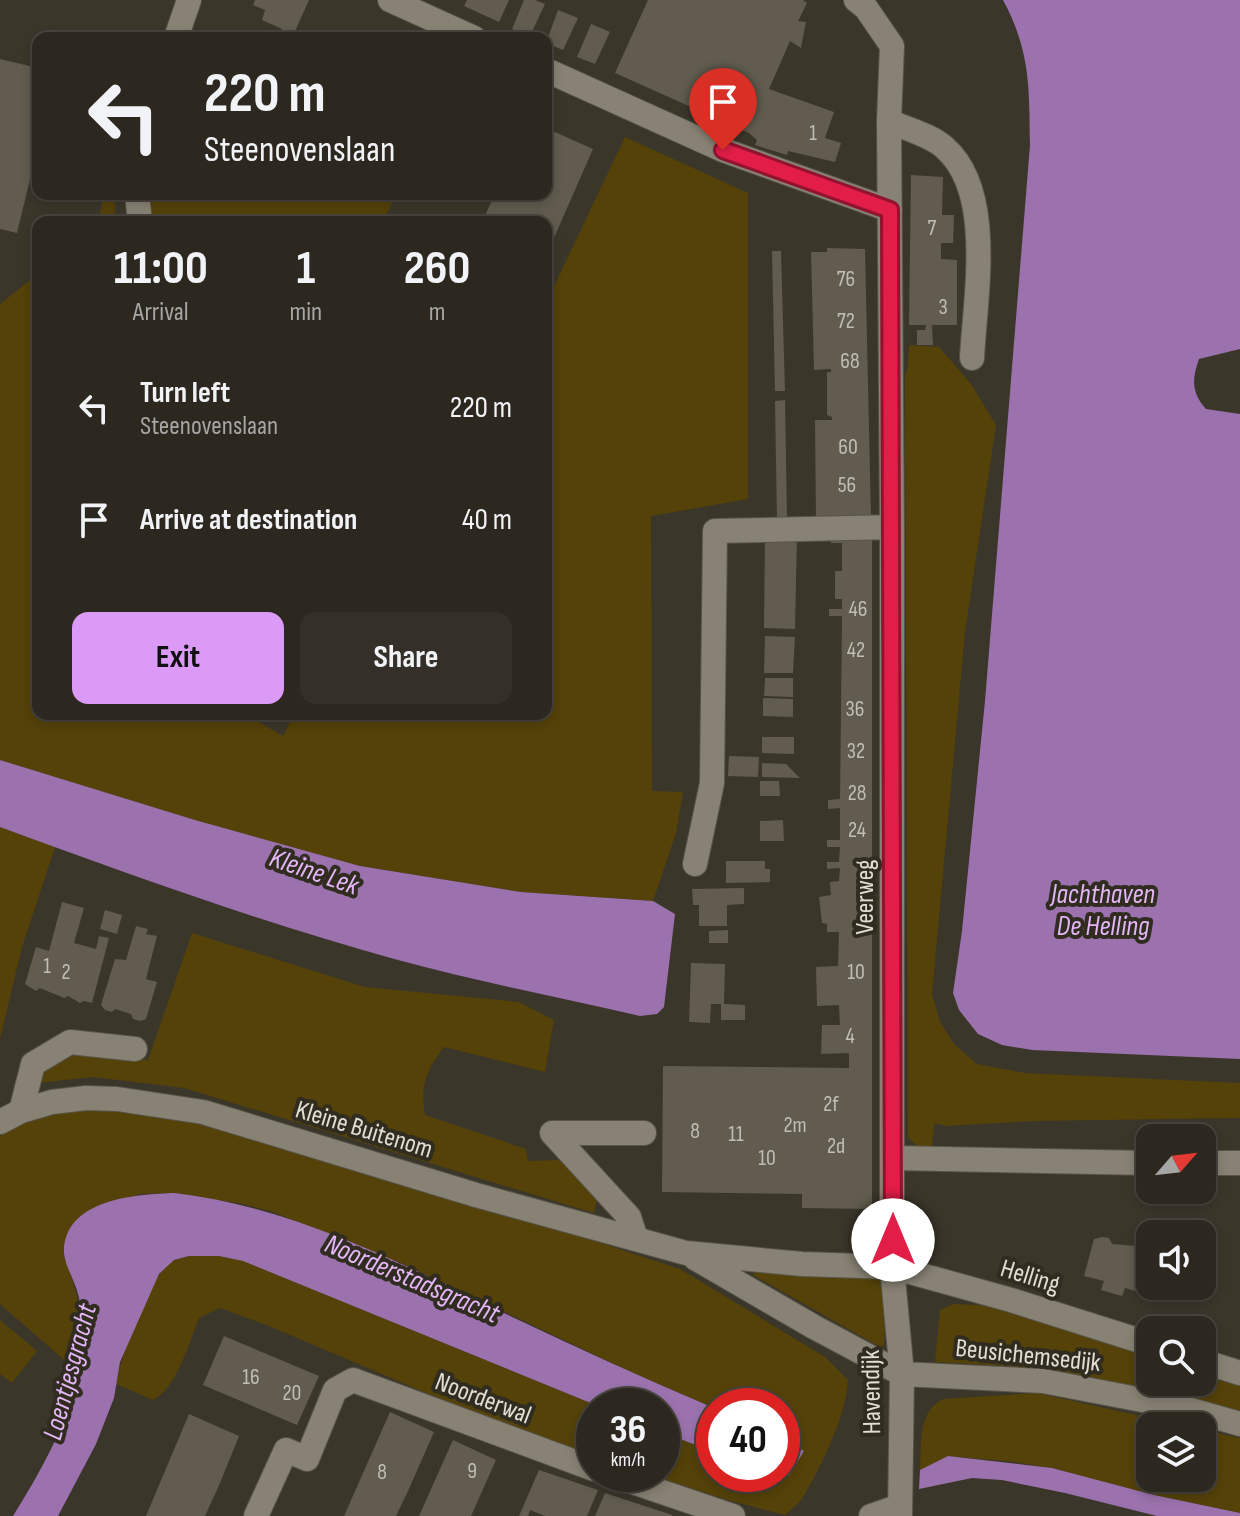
<!DOCTYPE html>
<style>
:root{--surface:#2c2820;--page:#343029;--text:#f1f3f6;--muted:#a6a6a5;--line:#48443e;--accent:#da9af6}
body{margin:0;font-family:"Sofia Sans Condensed",sans-serif;background:var(--page);color:var(--text);height:100vh;display:flex;flex-direction:column;font-size:30px;white-space:nowrap}
*{box-sizing:border-box;margin:0}
p{font-size:26px;color:var(--muted)}
.icon{flex:none;width:44px;height:44px;fill:none;stroke:currentColor;stroke-width:2;stroke-linecap:round;stroke-linejoin:round}
.map{position:relative;flex:1;overflow:hidden}
.sheet{position:absolute;left:32px;top:216px;width:520px;height:504px;display:flex;flex-direction:column;background:var(--surface);border-radius:16px;box-shadow:0 4px 12px #0003,0 0 0 2px var(--line)}
.sheet>*{flex:none}
.guide{position:absolute;left:32px;top:32px;width:520px;height:168px;border-radius:16px;box-shadow:0 4px 12px #0003,0 0 0 2px var(--line);background:#2c2820;color:var(--text);overflow:hidden}
.needle{width:52px;rotate:62deg}
.fabs{position:absolute;left:1136px;top:1124px;display:grid;gap:16px}
.fabs a{display:grid;place-items:center;width:80px;height:80px;border-radius:16px;background:var(--surface);box-shadow:0 4px 12px #0003,0 0 0 2px var(--line);font-size:40px}
.speed{position:absolute;left:576px;top:1388px;display:flex;gap:16px;font-size:40px;font-weight:700;text-align:center}
.speed>*{display:grid;place-content:center;width:104px;height:104px;border-radius:50%;background:var(--surface);box-shadow:0 4px 12px #0003,0 0 0 2px var(--line);line-height:1}
.speed small{font-size:20px;font-weight:400}
.speed .limit{border:12px solid #d22;background:#fff;color:#111}
.pin{position:absolute;display:grid;place-items:center;width:68px;height:68px;color:#fff;margin:-82px -34px;border-radius:50% 50% 50% 0;rotate:-45deg;box-shadow:0 0 8px #0007}
.pin .icon{rotate:45deg}
.me{position:absolute;width:88px;margin:-44px;rotate:0deg;stroke-linejoin:round;filter:drop-shadow(0 0 6px #0008)}
.turn{display:flex;align-items:center;gap:28px;height:168px;padding:0 40px;font-size:36px}
.turn .icon{width:104px;height:104px;stroke-width:2.5}
.turn b{display:block;font-size:56px;line-height:68px}
.eta{display:flex;justify-content:space-evenly;align-items:center;height:136px;text-align:center}
.eta b{font-size:48px;font-weight:700;line-height:56px}
.action{display:flex;gap:16px;margin-top:auto;padding:16px 40px}
.action a{flex:1;height:92px;border-radius:16px;background:var(--accent);color:#111;font-size:32px;font-weight:700;line-height:92px;text-align:center}
.action a+a{background:var(--page);color:var(--text)}
ul{padding:0;list-style:none}
li{display:flex;align-items:center;gap:24px;height:112px;padding:0 40px}
li div{flex:1}
li b{display:block;font-size:30px}
li em{font-style:normal}
.map>svg:first-child{display:block}
</style>
<div class="map">
<svg width="1240" height="1516" viewBox="0 0 1240 1516">
<rect width="100%" height="100%" fill="#3b362a"/>
<path fill="#544209" d="M 625,137 L 748,193 L 748,499 L 651,516 L 652,791 L 683,792 L 676,833 L 653,901 L 521,892 L 360,866 L 195,820 L 0,760 L 0,304 L 38,274 L 38,714 L 245,714 L 283,736 L 294,714 L 546,714 L 546,303 Z
M 103,194 L 115,194 L 115,222 L 99,222 Z
M 147,194 L 396,194 L 383,222 L 147,222 Z
M 909,345 L 939,347 L 971,384 L 996,425 L 965,632 L 932,994 L 940,1022 L 955,1045 L 977,1064 L 1025,1073 L 1240,1083 L 1240,1118 L 1034,1121 L 946,1126 L 934,1123 L 932,1149 L 921,1150 L 908,1137 L 905,375 L 908,367 Z
M 0,827 L 55,847 L 22,947 L 0,1039 Z
M 192,933 L 365,987 L 519,1002 L 554,1020 L 545,1072 L 444,1047 C 426,1071 420,1085 425,1115 L 526,1149 L 528,1161 L 559,1160 L 598,1197 L 594,1213 L 184,1088 L 93,1077 L 37,1083 L 49,1066 L 78,1054 L 148,1060 Z
M 83,1109 L 148,1109 L 392,1175 L 680,1269 L 825,1357 L 848,1380 C 847,1414 821,1467 803,1497 C 799,1504 791,1509 785,1515 L 728,1500 L 649,1474 L 662,1474 L 662,1432 L 714,1452 L 714,1474 L 789,1476 L 804,1451 L 782,1440 L 782,1406 L 714,1406 L 714,1408 L 629,1371 L 408,1266 L 273,1212 L 243,1204 L 175,1193 L 139,1194 L 64,1255 C 80,1300 86,1325 78,1372 L 0,1304 L 0,1136 L 25,1121 Z
M 189,1256 L 219,1256 L 243,1261 L 598,1406 L 594,1406 L 594,1457 L 457,1406 L 269,1326 L 220,1308 L 199,1318 C 190,1341 175,1391 153,1400 L 116,1384 C 122,1354 147,1281 171,1262 C 176,1259 183,1258 189,1256 Z
M 757,1268 L 886,1277 L 884,1345 L 880,1347 L 753,1275 Z
M 954,1304 L 1018,1307 L 1150,1352 L 1150,1382 L 1202,1382 L 1202,1369 L 1240,1381 L 1240,1412 L 1102,1380 L 1008,1366 L 935,1362 L 940,1310 Z
M 0,1320 L 37,1351 L 12,1383 L 0,1374 Z
M 1037,1393 L 1186,1426 L 1150,1426 L 1150,1478 L 1202,1478 L 1202,1430 L 1240,1438 L 1240,1513 L 1154,1495 L 1052,1468 L 1015,1462 L 948,1456 L 920,1470 C 922,1442 917,1413 943,1399 Z"/>
<path fill="#9b72ad" d="M 1003,0 L 1240,0 L 1240,349 L 1199,359 C 1192,379 1191,392 1206,409 L 1240,414 L 1240,1059 L 1032,1050 L 1002,1045 L 978,1034 L 959,1010 L 953,993 L 962,931 L 985,701 L 1030,145 C 1029,89 1031,52 1003,0 Z
M 0,760 L 195,820 L 360,866 L 521,892 L 653,901 L 675,914 L 664,1007 L 657,1014 L 640,1016 C 560,997 478,982 398,960 C 263,923 131,875 0,827 Z
M 175,1193 C 292,1207 399,1262 504,1313 C 573,1346 644,1378 714,1408 L 714,1452 L 662,1432 L 662,1406 L 598,1406 L 243,1261 L 219,1256 L 189,1256 L 174,1260 L 159,1274 L 120,1362 L 114,1398 L 96,1444 L 58,1516 L 13,1516 C 46,1463 78,1406 83,1342 C 85,1328 82,1308 78,1294 C 75,1281 65,1266 64,1253 C 63,1199 137,1194 175,1193 Z
M 782,1440 L 804,1451 L 789,1476 L 775,1474 L 782,1474 Z
M 948,1456 L 1052,1468 L 1154,1495 L 1240,1513 L 1240,1516 L 1157,1516 L 1065,1493 L 1002,1480 L 972,1478 L 919,1489 L 920,1470 Z"/>
<path fill="#615c4f" d="M 255,0 L 309,0 L 292,38 L 278,38 L 282,29 L 262,20 L 265,10 L 253,5 Z
M 467,0 L 509,0 L 499,22 L 464,6 Z
M 524,0 L 535,0 L 545,4 L 530,36 L 512,29 Z
M 648,0 L 803,0 L 807,3 L 798,21 L 806,22 L 801,48 L 790,41 L 769,89 L 834,112 L 825,138 L 841,143 L 835,162 L 788,151 L 787,155 L 755,145 L 757,140 L 749,133 L 615,73 Z
M 558,10 L 578,18 L 563,50 L 546,43 Z
M 591,24 L 610,32 L 595,64 L 577,57 Z
M 0,59 L 38,68 L 38,146 L 17,233 L 0,229 Z
M 546,128 L 593,149 L 546,256 L 546,222 L 482,222 L 495,194 L 546,194 Z
M 911,175 L 943,177 L 942,215 L 954,215 L 953,243 L 941,243 L 941,259 L 957,260 L 957,325 L 932,325 L 933,345 L 917,345 L 917,330 L 925,330 L 926,325 L 909,325 Z
M 827,248 L 865,249 L 871,519 L 816,519 L 815,420 L 832,420 L 832,417 L 827,415 L 827,372 L 831,372 L 831,369 L 814,370 L 811,252 L 827,252 Z
M 772,251 L 781,251 L 785,391 L 775,391 Z
M 785,400 L 787,520 L 777,521 L 775,401 Z
M 797,535 L 795,629 L 764,628 L 765,536 Z
M 831,537 L 872,537 L 872,1209 L 802,1208 L 802,1194 L 662,1192 L 663,1066 L 849,1068 L 849,1053 L 821,1054 L 822,1025 L 840,1025 L 839,1005 L 817,1006 L 816,967 L 838,966 L 839,932 L 827,932 L 827,924 L 822,923 L 819,897 L 831,895 L 830,882 L 839,881 L 840,868 L 827,869 L 827,862 L 839,862 L 840,847 L 827,847 L 827,840 L 840,840 L 840,808 L 828,809 L 828,800 L 840,799 L 842,616 L 829,616 L 829,609 L 842,609 L 842,599 L 835,599 L 835,571 L 842,571 L 842,543 L 831,543 Z
M 765,636 L 795,637 L 793,673 L 764,673 Z
M 765,678 L 793,678 L 793,697 L 764,696 Z
M 763,698 L 793,699 L 793,717 L 763,716 Z
M 762,737 L 794,737 L 794,754 L 762,753 Z
M 729,756 L 759,757 L 758,777 L 728,776 Z
M 762,763 L 786,764 L 800,778 L 762,777 Z
M 760,781 L 779,781 L 780,796 L 760,796 Z
M 783,820 L 784,841 L 760,841 L 760,821 Z
M 726,861 L 765,861 L 765,869 L 770,869 L 770,882 L 726,883 Z
M 744,888 L 744,904 L 727,905 L 727,926 L 699,926 L 699,905 L 693,905 L 692,889 Z
M 62,902 L 84,908 L 74,943 L 96,949 L 99,936 L 109,938 L 92,1003 L 84,1001 L 80,1003 L 68,996 L 64,998 L 40,988 L 36,991 L 25,984 L 36,947 L 49,951 Z
M 105,910 L 122,915 L 117,934 L 100,929 Z
M 136,926 L 148,929 L 146,934 L 157,936 L 146,979 L 157,982 L 146,1019 L 140,1021 L 133,1019 L 131,1014 L 115,1009 L 112,1012 L 105,1010 L 101,1005 L 115,959 L 126,960 Z
M 728,930 L 728,943 L 709,943 L 709,931 Z
M 691,963 L 725,964 L 724,1004 L 745,1005 L 745,1020 L 721,1020 L 721,1004 L 711,1004 L 710,1023 L 689,1022 Z
M 1102,1237 L 1109,1238 L 1112,1244 L 1136,1246 L 1140,1252 L 1150,1254 L 1150,1286 L 1165,1286 L 1162,1298 L 1125,1288 L 1122,1296 L 1101,1290 L 1104,1281 L 1084,1276 L 1094,1239 Z
M 224,1336 L 319,1376 L 297,1425 L 203,1385 Z
M 390,1412 L 434,1432 L 408,1491 L 396,1516 L 344,1516 Z
M 189,1414 L 239,1436 L 220,1483 L 205,1516 L 146,1516 Z
M 453,1440 L 496,1460 L 471,1516 L 419,1516 Z
M 539,1470 L 598,1490 L 587,1516 L 545,1516 L 530,1510 L 528,1516 L 519,1516 Z
M 605,1493 L 672,1515 L 672,1516 L 595,1516 Z"/>
<g fill="none" stroke-linecap="round" stroke-linejoin="round">
<defs>
<path id="minor" d="M 390,0 L 474,38
M 856,0 L 866,8 L 892,46 L 889,121 L 892,527 L 892,1267 L 902,1374 L 900,1516
M 176,38 L 189,0
M 546,70 L 723,150 L 890,210
M 889,121 C 906,129 931,135 945,148 C 995,192 975,297 972,358
M 137,194 L 140,222
M 695,864 L 712,783 L 715,531 L 892,527
M 21,1111 L 33,1064 L 70,1042 L 135,1049
M 0,1122 L 21,1111 L 52,1102 L 86,1098 L 117,1099 L 203,1112 L 476,1195 L 686,1253 L 802,1264 L 892,1267 L 1011,1300 L 1150,1344
M 893,1158 L 1150,1163
M 1202,1163 L 1240,1163
M 636,1239 L 629,1217 L 552,1133 L 644,1133
M 695,1258 L 814,1327 L 902,1374 L 1043,1381 L 1184,1408 L 1240,1424
M 1202,1361 L 1240,1373
M 609,1474 L 733,1516
M 256,1516 L 286,1450 L 307,1459 L 335,1390 L 353,1380 L 594,1469
M 871,1516 L 900,1506"/>
</defs>
<use href="#minor" stroke="#575449" stroke-width="26"/>
<use href="#minor" stroke="#888274" stroke-width="24"/>
</g>
<g fill="none" stroke-linecap="round" stroke-linejoin="round">
<defs>
<path id="route" d="M 723,150 L 890,210 L 893,1240"/>
</defs>
<use href="#route" stroke="#92132f" stroke-width="20"/>
<use href="#route" stroke="#e11d48" stroke-width="14"/>
</g>
<g text-anchor="middle" dominant-baseline="central" stroke-width="8" stroke-linejoin="round" paint-order="stroke">
<g font-size="22" fill="#c1beb5">
<text x="813" y="133">1</text>
<text x="932" y="228">7</text>
<text x="846" y="279">76</text>
<text x="943" y="307">3</text>
<text x="846" y="321">72</text>
<text x="850" y="361">68</text>
<text x="848" y="447">60</text>
<text x="847" y="485">56</text>
<text x="858" y="609">46</text>
<text x="856" y="650">42</text>
<text x="855" y="709">36</text>
<text x="856" y="751">32</text>
<text x="857" y="793">28</text>
<text x="857" y="830">24</text>
<text x="47" y="966">1</text>
<text x="66" y="972">2</text>
<text x="856" y="972">10</text>
<text x="850" y="1036">4</text>
<text x="831" y="1104">2f</text>
<text x="795" y="1125">2m</text>
<text x="695" y="1131">8</text>
<text x="736" y="1134">11</text>
<text x="836" y="1146">2d</text>
<text x="767" y="1158">10</text>
<text x="251" y="1377">16</text>
<text x="292" y="1393">20</text>
<text x="472" y="1471">9</text>
<text x="382" y="1472">8</text>
</g>
<g font-size="26" fill="#e1ded7" stroke="#312c20">
<text transform="translate(865 897) rotate(-90)">Veerweg</text>
<text transform="translate(364 1130) rotate(17)">Kleine Buitenom</text>
<text transform="translate(1030 1277) rotate(17)">Helling</text>
<text transform="translate(1028 1356) rotate(6)">Beusichemsedijk</text>
<text transform="translate(872 1392) rotate(-91)">Havendijk</text>
<text transform="translate(483 1399) rotate(21)">Noorderwal</text>
</g>
<g font-size="28" font-style="italic" fill="#e3b6f7" stroke="#312c20">
<text transform="translate(314 872) rotate(19)">Kleine Lek</text>
<text x="1103" y="894">Jachthaven<tspan x="1103" dy="32">De Helling</tspan></text>
<text transform="translate(412 1279) rotate(23)">Noorderstadsgracht</text>
<text transform="translate(70 1372) rotate(-75)">Loentjesgracht</text>
</g>
</g>
</svg>
<div class="fabs">
<a><svg class="needle" viewBox="-14 -14 28 28"><path d="M0-13l5 13h-10z" fill="#e53935"/><path d="M0 13l5-13h-10z" fill="#a6a6a5"/></svg></a>
<a><svg class="icon" aria-label="sound" viewBox="0 0 24 24"><path d="M4 9h4l5-4v14l-5-4H4zM17 9q2 3 0 6"/></svg></a>
<a><svg class="icon" aria-label="search" viewBox="0 0 24 24"><circle cx="10" cy="10" r="6"/><path d="M15 15l6 6"/></svg></a>
<a><svg class="icon" aria-label="layers" viewBox="0 0 24 24"><path d="M12 4l9 5-9 5-9-5zM3 14l9 5 9-5"/></svg></a>
</div>
<div class="speed"><div>36<small>km/h</small></div><div class="limit">40</div></div>
<div class="pin" style="left:723px;top:150px;background:#d93025"><svg class="icon" aria-label="arrive" viewBox="0 0 24 24"><path d="M6 21V4h12l-3 4 3 4H6"/></svg></div>
<svg class="me" style="left:893px;top:1240px" viewBox="-20 -20 40 40"><circle r="19" fill="#fff"/><path d="M0-13L10 11 0 6-10 11z" fill="#e11d48"/></svg>
<div class="guide">
<div class="turn"><svg class="icon" aria-label="left" viewBox="0 0 24 24"><path d="M17 20v-9H6M10 6l-5 5 5 5"/></svg><div><b>220 m</b>Steenovenslaan</div></div>
</div>
<section class="sheet">
<div class="eta">
<div><b>11:00</b><p>Arrival</p></div>
<div><b>1</b><p>min</p></div>
<div><b>260</b><p>m</p></div>
</div>
<ul>
<li><svg class="icon" aria-label="left" viewBox="0 0 24 24"><path d="M17 20v-9H6M10 6l-5 5 5 5"/></svg><div><b>Turn left</b><p>Steenovenslaan</p></div><em>220 m</em></li>
<li><svg class="icon" aria-label="arrive" viewBox="0 0 24 24"><path d="M6 21V4h12l-3 4 3 4H6"/></svg><div><b>Arrive at destination</b></div><em>40 m</em></li>
</ul>
<div class="action"><a>Exit</a><a>Share</a></div>
</section>
</div>
